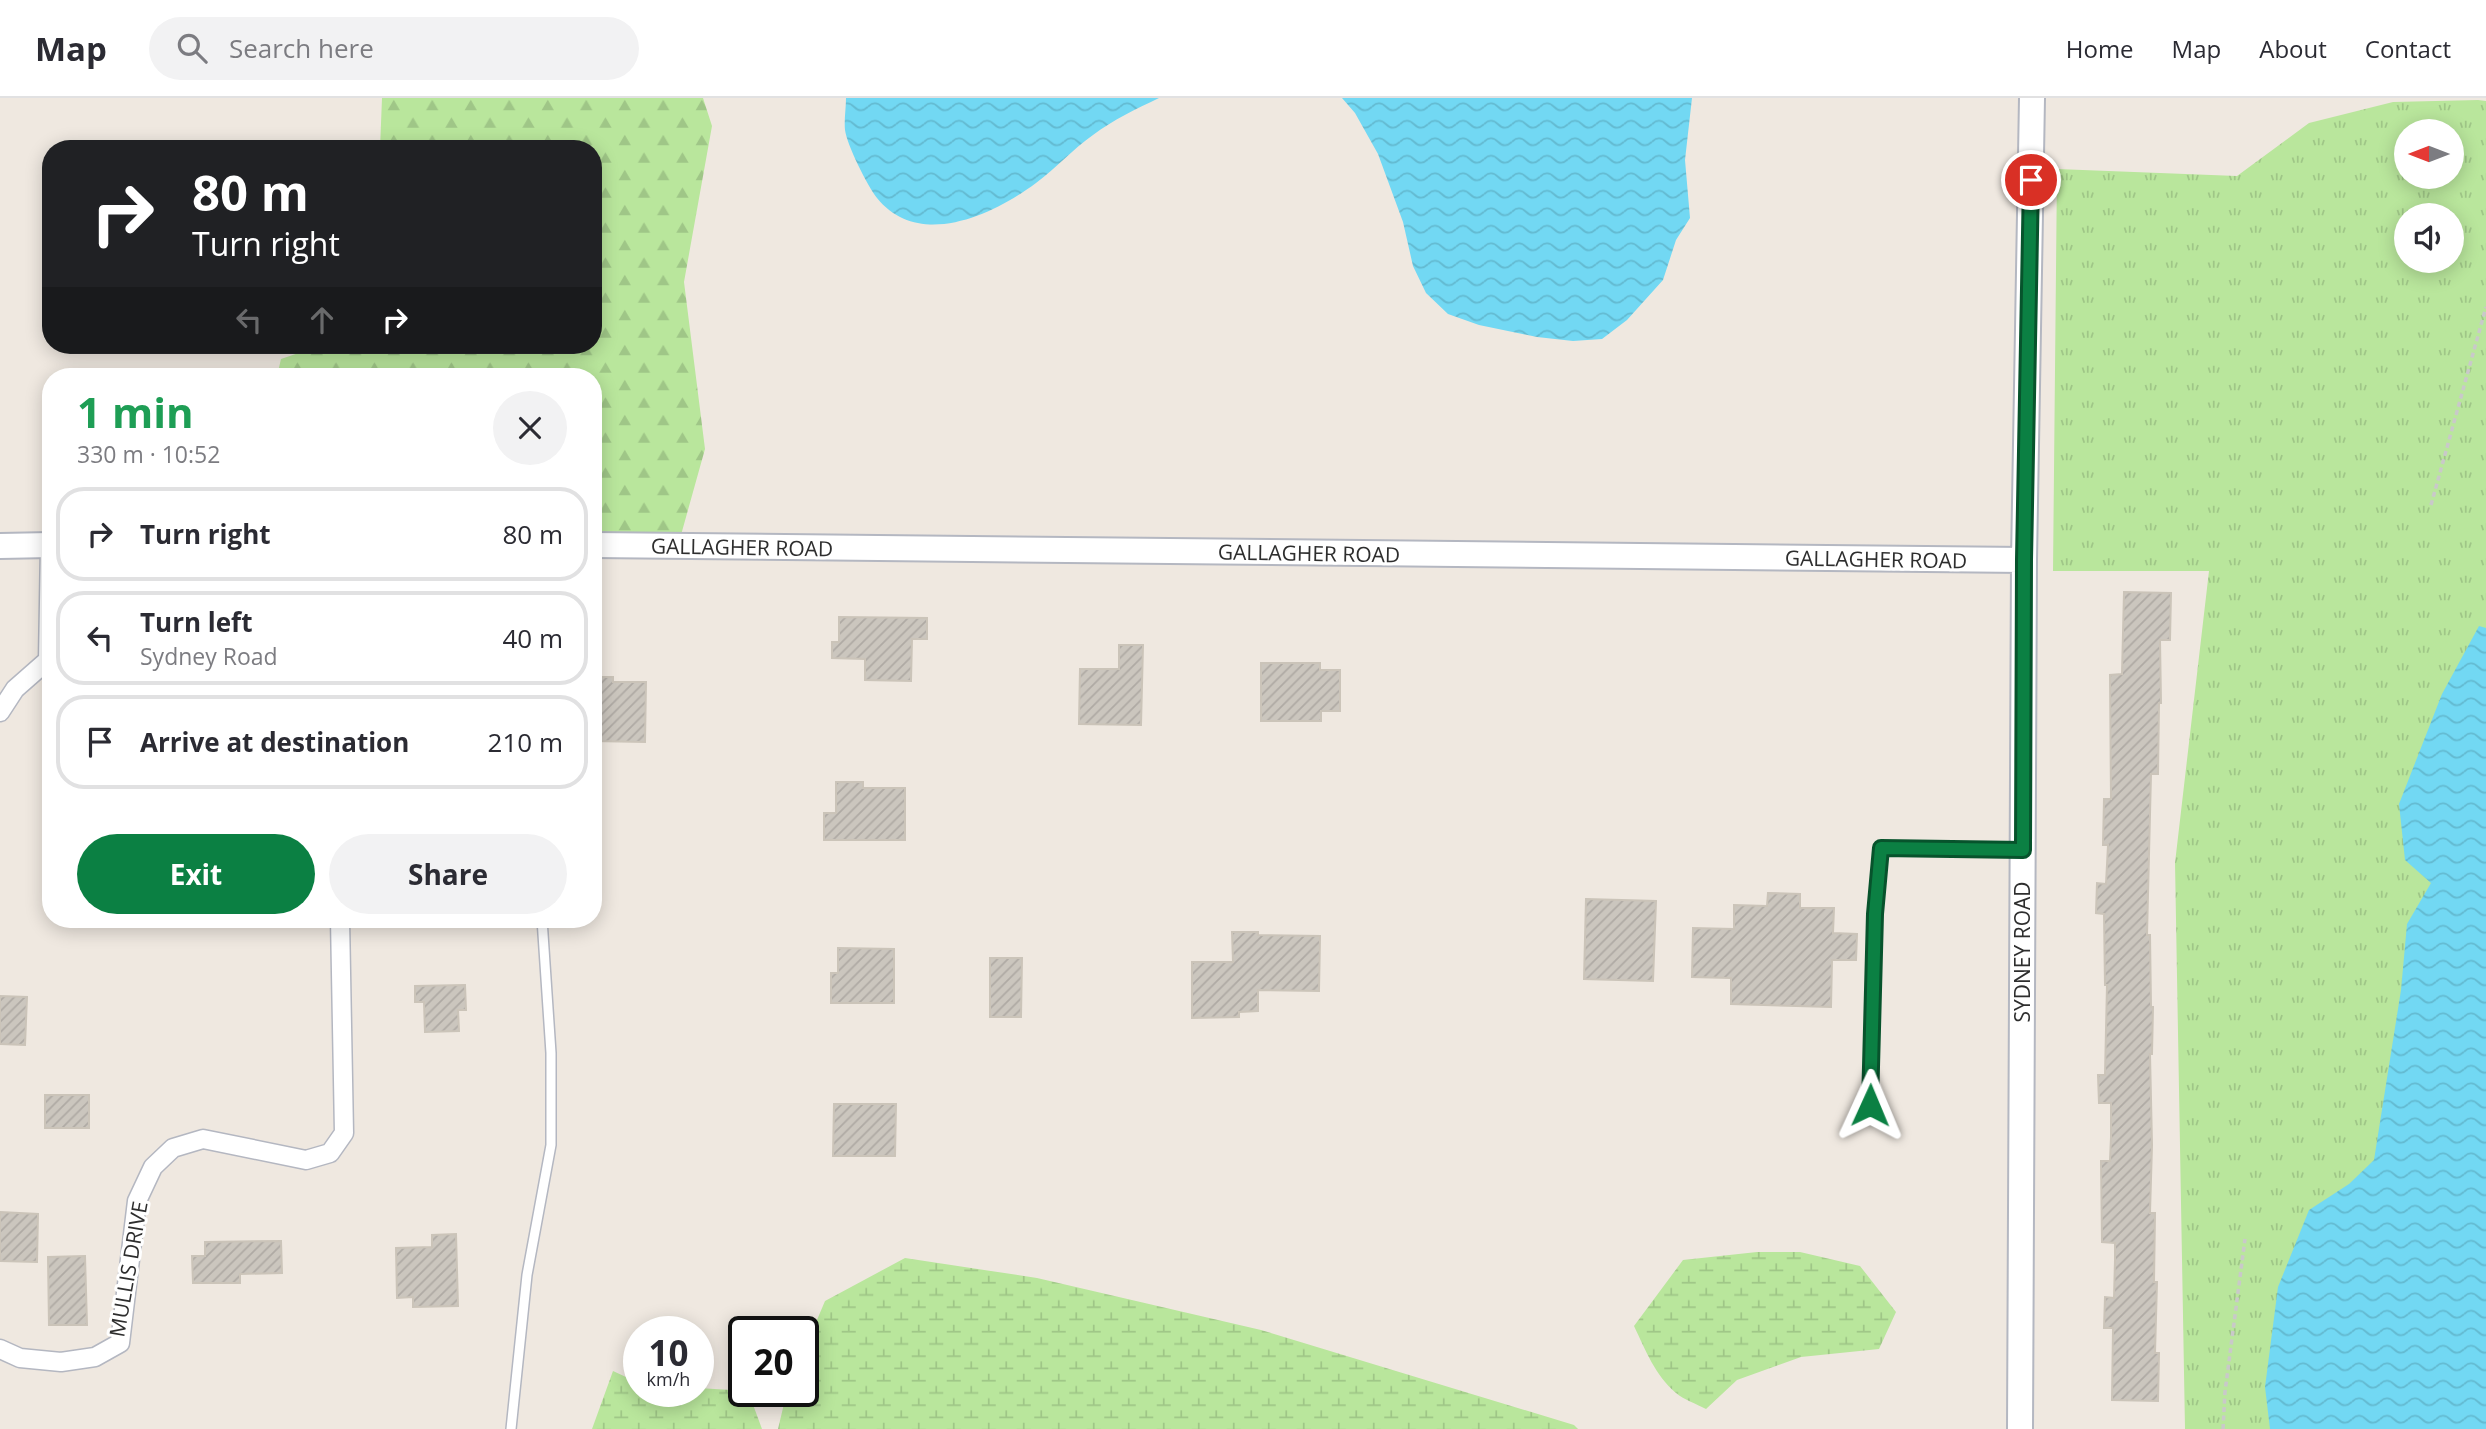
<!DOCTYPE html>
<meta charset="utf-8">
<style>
:root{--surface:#fff;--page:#f2f2f3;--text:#2b2b33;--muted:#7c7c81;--line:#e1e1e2;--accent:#0b8043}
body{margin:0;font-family:"Open Sans",sans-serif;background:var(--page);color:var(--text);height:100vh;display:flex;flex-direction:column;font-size:26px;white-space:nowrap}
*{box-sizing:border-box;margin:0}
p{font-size:23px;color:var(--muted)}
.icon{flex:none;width:38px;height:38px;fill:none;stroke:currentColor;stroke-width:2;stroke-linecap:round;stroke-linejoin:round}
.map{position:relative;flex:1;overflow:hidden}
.details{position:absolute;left:42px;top:270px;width:560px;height:560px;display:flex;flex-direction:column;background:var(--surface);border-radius:28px;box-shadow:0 4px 18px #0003}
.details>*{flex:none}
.hud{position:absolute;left:42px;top:42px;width:560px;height:214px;border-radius:28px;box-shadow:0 4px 18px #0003;background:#202124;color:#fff;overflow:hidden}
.needle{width:46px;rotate:270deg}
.buttons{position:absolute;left:2394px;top:21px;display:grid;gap:14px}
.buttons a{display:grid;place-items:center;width:70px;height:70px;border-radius:50%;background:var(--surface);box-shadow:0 4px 18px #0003;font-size:35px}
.speed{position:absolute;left:623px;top:1218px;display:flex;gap:14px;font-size:35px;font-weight:700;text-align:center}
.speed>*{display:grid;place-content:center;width:91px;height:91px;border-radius:50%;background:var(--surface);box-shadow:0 4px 18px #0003;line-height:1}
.speed small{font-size:18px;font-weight:400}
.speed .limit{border:4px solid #111;border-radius:10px;background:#fff;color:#111}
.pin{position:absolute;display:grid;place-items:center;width:60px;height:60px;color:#fff;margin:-30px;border:4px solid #fff;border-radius:50%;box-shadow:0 2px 7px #0007}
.me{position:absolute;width:77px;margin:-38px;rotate:1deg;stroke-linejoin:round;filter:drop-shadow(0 0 5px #0008)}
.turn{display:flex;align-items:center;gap:24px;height:147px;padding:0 35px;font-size:32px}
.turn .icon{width:91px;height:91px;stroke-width:2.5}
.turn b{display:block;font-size:49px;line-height:60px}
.lanes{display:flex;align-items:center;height:66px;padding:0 35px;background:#0003;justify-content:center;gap:35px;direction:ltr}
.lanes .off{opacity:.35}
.round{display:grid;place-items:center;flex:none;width:74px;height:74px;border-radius:37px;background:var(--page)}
.overview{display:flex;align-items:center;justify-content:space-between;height:119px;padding:0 35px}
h1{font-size:42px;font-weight:700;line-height:52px;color:#1e9e55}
.cta{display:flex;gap:14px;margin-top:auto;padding:14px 35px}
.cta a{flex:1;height:80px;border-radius:42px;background:var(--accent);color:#fff;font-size:28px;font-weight:700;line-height:80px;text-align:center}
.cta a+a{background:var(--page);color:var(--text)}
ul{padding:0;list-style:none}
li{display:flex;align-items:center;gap:21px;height:94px;margin:0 14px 10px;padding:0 21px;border:4px solid var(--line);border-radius:28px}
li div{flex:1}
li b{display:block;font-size:26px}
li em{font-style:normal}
header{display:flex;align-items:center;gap:42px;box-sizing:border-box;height:98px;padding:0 35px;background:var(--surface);border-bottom:2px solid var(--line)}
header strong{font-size:33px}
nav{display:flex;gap:38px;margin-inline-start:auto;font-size:24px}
.search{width:490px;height:63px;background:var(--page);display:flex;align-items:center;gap:18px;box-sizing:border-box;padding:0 24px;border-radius:38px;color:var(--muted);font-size:26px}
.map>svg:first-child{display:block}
</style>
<header>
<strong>Map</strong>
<div class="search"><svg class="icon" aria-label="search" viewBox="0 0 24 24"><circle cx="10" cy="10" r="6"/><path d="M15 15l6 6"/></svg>Search here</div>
<nav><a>Home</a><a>Map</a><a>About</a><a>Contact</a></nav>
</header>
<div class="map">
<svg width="2486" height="1331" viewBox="0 0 2486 1331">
<defs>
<pattern id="grass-tufts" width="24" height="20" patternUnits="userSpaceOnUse" patternTransform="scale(1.75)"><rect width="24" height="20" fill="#b9e69c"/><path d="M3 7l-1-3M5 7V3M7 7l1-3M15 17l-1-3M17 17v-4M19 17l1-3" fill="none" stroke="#9fc687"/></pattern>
<pattern id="forest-firs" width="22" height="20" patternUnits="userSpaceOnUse" patternTransform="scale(1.75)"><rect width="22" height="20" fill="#b9e69c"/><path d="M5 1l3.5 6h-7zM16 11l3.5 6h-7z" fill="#9fc687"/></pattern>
<pattern id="wetland-marsh" width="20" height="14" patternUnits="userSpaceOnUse" patternTransform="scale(1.75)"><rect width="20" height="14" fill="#b9e69c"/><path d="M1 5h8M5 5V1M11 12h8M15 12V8" fill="none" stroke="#9fc687"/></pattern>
<pattern id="water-waves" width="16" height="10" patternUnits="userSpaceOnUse" patternTransform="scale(1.75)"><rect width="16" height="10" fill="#72d8f3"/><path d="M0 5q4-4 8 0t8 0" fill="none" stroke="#63bad1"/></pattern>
<pattern id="building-hatch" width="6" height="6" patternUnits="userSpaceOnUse" patternTransform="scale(1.75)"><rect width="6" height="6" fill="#cbc6be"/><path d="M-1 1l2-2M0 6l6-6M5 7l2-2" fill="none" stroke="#afaaa4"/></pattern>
</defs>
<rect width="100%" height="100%" fill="#efe8e0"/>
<path fill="url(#grass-tufts)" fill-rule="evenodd" d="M 2478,2 L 2486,3 L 2486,1331 L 2185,1331 L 2175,765 L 2209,473 L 2053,473 L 2057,71 L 2237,78 L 2309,25 L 2393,4 ZM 2406,33 L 2452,33 L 2452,79 L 2406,79 ZM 2406,117 L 2452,117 L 2452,163 L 2406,163 Z"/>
<path fill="url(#forest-firs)" d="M 382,0 L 703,0 L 712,28 L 684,184 L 705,351 L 681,437 L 593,436 L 593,278 L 277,278 L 281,261 L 322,247 L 593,247 L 593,51 L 380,51 Z"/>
<path fill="url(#wetland-marsh)" d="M 1757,1154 L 1800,1154 L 1860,1168 L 1896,1214 L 1879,1251 L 1801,1259 L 1737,1282 L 1706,1311 C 1697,1306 1684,1302 1676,1295 C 1655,1277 1646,1253 1634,1228 L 1683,1162 Z
M 905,1160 L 1037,1180 L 1261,1232 L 1574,1327 L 1578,1331 L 778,1331 L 787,1293 L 803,1293 L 803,1255 L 825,1203 Z
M 613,1273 L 639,1285 L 639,1293 L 698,1293 L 698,1290 L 748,1293 L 762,1331 L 592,1331 Z"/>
<path fill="url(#water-waves)" d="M 846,0 L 1159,0 C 1136,11 1113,22 1093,37 C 1073,51 1056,70 1036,85 C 993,117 919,152 877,100 C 867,87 847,47 845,32 C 844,22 846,10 846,0 Z
M 1342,0 L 1692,0 L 1685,62 L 1690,120 L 1676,142 L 1663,182 L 1627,222 L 1602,241 L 1573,243 L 1537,239 L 1479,227 L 1448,216 L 1426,195 L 1413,168 L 1403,124 L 1378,56 L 1355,15 Z
M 2479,528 L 2486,530 L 2486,1331 L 2270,1331 L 2265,1289 L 2278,1189 L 2309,1112 L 2349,1086 L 2374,1062 L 2401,892 L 2407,826 L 2431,785 L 2405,762 L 2399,706 L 2442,596 Z"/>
<path fill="url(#building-hatch)" stroke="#cbc4b9" stroke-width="2" d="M 2124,494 L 2171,495 L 2170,542 L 2160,542 L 2161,605 L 2159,605 L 2158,676 L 2151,676 L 2147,837 L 2150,837 L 2151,909 L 2153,909 L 2152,956 L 2150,956 L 2152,1047 L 2150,1115 L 2155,1115 L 2154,1184 L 2157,1184 L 2155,1255 L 2159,1255 L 2158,1303 L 2112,1302 L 2113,1230 L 2104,1230 L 2105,1199 L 2114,1200 L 2115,1162 L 2115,1145 L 2102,1144 L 2101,1063 L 2110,1063 L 2111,1039 L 2111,1005 L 2099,1005 L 2098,977 L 2105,977 L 2107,887 L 2105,887 L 2104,816 L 2096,815 L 2097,785 L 2106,786 L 2108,747 L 2103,747 L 2104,701 L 2111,701 L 2110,577 L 2122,576 Z
M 839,519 L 927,520 L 927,541 L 912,541 L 911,583 L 865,582 L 865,561 L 832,560 L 832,544 L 839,544 Z
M 1119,547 L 1143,547 L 1141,627 L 1079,626 L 1080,571 L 1119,571 Z
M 1261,565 L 1320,565 L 1320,572 L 1340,572 L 1340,613 L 1321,613 L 1321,623 L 1261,623 Z
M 593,579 L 613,579 L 613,584 L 646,584 L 645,644 L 593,643 Z
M 836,684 L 863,684 L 863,690 L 905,690 L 905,742 L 824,742 L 824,715 L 836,715 Z
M 1768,795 L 1800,796 L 1800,810 L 1834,810 L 1833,835 L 1857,836 L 1856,862 L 1832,862 L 1831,909 L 1731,906 L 1731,880 L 1692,879 L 1693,830 L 1734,831 L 1734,807 L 1767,808 Z
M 1586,801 L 1656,803 L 1653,883 L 1584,881 Z
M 1232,834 L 1258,834 L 1258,837 L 1320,838 L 1319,893 L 1258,892 L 1258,913 L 1239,914 L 1239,919 L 1192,920 L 1192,864 L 1233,864 Z
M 838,850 L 894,851 L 894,905 L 831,905 L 831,875 L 838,875 Z
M 990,860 L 1022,860 L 1021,919 L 990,919 Z
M 465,887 L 466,912 L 458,912 L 459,933 L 425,934 L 424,904 L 415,904 L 415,888 Z
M 0,898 L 27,899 L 25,947 L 0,946 Z
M 45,997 L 89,997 L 89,1030 L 45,1030 Z
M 834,1006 L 896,1006 L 895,1058 L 833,1058 Z
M 0,1114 L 38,1116 L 37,1164 L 0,1163 Z
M 456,1136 L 458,1208 L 413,1209 L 413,1199 L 397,1200 L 396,1150 L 432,1149 L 432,1137 Z
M 281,1143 L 282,1175 L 240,1176 L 240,1185 L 193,1185 L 192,1158 L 205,1158 L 205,1144 Z
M 85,1158 L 87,1227 L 49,1227 L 48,1159 Z"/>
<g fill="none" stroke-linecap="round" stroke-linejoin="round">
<defs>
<path id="lane" d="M 1870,1007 L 1875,816 L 1881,750 L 2021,752
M 511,1331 L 527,1177 L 551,1047 L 551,955 L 542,821"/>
<path id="street" d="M 0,614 L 15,591 L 48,562 L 50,447
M 0,1251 L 20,1260 L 61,1264 L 95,1259 L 120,1245 L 137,1103 L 153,1069 L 173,1050 L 203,1041 L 306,1062 L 330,1055 L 344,1035 L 340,821"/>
<path id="secondary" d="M 593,447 L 2024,462
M 0,448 L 51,447
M 2020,1331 L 2024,462 L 2032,0"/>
</defs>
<use href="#lane" stroke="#b4b7c1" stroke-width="12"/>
<use href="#street" stroke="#b4b7c1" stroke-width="21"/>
<use href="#secondary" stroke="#b4b7c1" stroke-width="28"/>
<path stroke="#c9c9c9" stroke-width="3.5" stroke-dasharray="5 3.5" stroke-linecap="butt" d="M 2431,407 L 2486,209
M 2223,1331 L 2225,1294 L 2245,1141"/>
<use href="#lane" stroke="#fff" stroke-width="9"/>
<use href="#street" stroke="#fff" stroke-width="18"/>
<use href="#secondary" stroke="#fff" stroke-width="24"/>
</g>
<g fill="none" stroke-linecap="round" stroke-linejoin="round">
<defs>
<path id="route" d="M 1870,1007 L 1875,816 L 1881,750 L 2023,752 L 2024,462 L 2031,82"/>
</defs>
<use href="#route" stroke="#07532c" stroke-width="18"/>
<use href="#route" stroke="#0b8043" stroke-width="12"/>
</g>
<g text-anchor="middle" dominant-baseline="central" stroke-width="6" stroke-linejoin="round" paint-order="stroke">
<g font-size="21" fill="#2e2e2e" stroke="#fff">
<text transform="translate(742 449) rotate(1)">GALLAGHER ROAD</text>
<text transform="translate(1309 455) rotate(1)">GALLAGHER ROAD</text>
<text transform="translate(1876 461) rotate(1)">GALLAGHER ROAD</text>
<text transform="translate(2022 854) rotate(-90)">SYDNEY ROAD</text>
<text transform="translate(128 1171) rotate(-80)">MULLIS DRIVE</text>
</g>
</g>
</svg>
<div class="buttons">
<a><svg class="needle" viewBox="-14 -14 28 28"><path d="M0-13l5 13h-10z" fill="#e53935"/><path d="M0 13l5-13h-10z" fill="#7c7c81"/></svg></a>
<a><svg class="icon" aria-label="sound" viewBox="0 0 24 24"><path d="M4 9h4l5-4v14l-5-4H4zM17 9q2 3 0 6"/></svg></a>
</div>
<div class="speed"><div>10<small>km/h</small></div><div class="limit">20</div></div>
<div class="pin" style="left:2031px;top:82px;background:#d93025"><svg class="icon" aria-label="arrive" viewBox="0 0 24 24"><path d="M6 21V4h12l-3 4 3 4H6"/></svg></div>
<svg class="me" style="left:1870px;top:1007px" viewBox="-20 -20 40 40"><path d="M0-17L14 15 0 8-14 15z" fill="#0b8043" stroke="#fff" stroke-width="4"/></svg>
<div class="hud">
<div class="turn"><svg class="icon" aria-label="right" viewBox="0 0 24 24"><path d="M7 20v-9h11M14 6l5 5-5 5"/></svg><div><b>80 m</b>Turn right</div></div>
<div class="lanes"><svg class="icon off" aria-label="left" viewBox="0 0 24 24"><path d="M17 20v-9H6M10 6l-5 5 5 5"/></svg><svg class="icon off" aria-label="ahead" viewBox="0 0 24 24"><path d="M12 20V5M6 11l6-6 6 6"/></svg><svg class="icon" aria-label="right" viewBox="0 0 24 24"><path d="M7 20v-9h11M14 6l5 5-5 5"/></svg></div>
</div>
<section class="details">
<div class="overview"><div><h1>1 min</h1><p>330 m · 10:52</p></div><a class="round"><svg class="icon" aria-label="close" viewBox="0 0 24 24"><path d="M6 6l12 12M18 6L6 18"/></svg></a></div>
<ul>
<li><svg class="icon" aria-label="right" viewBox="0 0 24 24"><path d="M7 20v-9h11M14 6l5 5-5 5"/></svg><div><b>Turn right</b></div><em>80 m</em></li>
<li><svg class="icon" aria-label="left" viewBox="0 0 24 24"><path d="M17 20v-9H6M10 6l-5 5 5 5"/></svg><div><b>Turn left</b><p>Sydney Road</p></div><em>40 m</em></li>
<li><svg class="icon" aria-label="arrive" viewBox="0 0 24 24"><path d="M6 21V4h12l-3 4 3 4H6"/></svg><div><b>Arrive at destination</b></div><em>210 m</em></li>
</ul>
<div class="cta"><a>Exit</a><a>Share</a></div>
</section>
</div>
